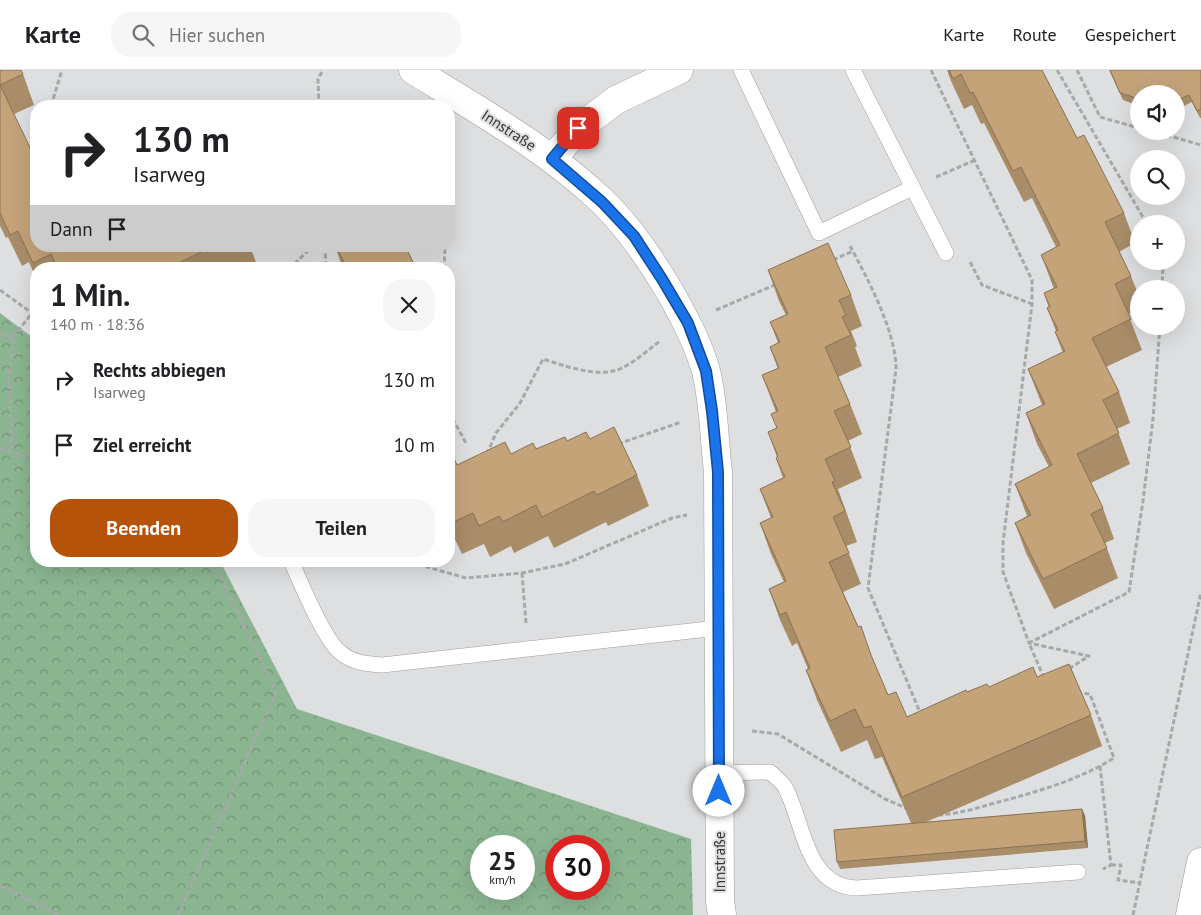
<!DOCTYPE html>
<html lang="de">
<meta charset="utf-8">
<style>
:root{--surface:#fff;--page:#f6f6f6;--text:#202124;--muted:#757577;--line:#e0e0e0;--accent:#b45309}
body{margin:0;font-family:"PT Sans",sans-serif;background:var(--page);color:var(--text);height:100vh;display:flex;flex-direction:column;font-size:19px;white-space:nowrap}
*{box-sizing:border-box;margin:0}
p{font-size:16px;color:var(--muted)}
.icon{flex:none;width:28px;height:28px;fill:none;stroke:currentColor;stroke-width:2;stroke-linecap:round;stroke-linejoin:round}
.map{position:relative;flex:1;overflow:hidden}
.drawer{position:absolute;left:30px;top:192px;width:425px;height:305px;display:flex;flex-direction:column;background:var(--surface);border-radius:20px;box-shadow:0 5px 20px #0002}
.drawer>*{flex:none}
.hud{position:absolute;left:30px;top:30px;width:425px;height:152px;border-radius:20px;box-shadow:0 5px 20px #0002;background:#fff;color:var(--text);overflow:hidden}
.fabs{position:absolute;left:1130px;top:15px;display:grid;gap:10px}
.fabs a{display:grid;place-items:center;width:55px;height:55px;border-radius:50%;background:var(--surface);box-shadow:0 5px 20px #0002;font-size:25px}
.speed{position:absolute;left:470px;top:765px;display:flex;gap:10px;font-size:25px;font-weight:700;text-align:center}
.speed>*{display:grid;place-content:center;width:65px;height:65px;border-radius:50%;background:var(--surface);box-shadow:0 5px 20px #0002;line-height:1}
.speed small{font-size:12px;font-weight:400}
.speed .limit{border:8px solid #d22;background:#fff;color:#111}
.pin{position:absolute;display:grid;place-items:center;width:42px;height:42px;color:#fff;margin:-21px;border-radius:10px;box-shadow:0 2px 8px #0006}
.me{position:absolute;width:55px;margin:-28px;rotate:0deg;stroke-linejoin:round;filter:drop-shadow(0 0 4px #0008)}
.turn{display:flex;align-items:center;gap:18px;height:105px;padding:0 20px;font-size:22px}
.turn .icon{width:65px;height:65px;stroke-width:2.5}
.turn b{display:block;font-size:35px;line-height:42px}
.then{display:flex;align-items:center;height:48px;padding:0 20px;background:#0003;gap:10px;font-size:19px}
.round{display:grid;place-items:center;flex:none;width:52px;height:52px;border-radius:20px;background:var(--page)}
.headline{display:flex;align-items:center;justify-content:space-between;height:85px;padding:0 20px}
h1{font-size:30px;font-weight:800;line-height:38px}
.primary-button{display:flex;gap:10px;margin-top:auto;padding:10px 20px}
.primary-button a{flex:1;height:58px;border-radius:20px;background:var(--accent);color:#fff;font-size:20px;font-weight:800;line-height:58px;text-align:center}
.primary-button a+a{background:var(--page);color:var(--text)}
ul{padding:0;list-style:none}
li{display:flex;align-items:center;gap:15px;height:65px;padding:0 20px}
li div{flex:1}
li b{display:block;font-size:19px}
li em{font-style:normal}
header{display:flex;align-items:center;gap:30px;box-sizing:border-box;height:70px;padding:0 25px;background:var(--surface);border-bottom:1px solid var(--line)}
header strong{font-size:24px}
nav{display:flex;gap:28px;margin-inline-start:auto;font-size:18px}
.search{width:350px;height:45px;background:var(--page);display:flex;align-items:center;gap:12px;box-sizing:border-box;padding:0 18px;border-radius:20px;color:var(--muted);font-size:19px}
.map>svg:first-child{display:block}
</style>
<header>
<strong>Karte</strong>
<div class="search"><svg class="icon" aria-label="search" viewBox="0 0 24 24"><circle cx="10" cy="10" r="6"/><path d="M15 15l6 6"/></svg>Hier suchen</div>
<nav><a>Karte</a><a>Route</a><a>Gespeichert</a></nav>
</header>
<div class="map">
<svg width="1201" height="845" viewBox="0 0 1201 845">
<defs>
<pattern id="forest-crowns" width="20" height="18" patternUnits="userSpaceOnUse" patternTransform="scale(1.25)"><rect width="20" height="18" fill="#8bb591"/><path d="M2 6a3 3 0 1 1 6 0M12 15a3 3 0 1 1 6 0" fill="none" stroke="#729477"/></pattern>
</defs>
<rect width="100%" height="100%" fill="#dddfe0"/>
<path fill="url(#forest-crowns)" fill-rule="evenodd" d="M 0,243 L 36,270 L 36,491 L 220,491 L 297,639 L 691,769 L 693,845 L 0,845 ZM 524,776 L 524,819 L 481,819 L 481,776 ZM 599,776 L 599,819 L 556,819 L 556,776 Z"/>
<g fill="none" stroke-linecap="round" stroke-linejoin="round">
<defs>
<path id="lane" d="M 741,0 L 819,163 L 912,118
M 853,0 L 946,183
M 291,491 C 301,513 324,570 341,583 C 353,593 368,594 382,595 L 718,558
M 719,703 L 770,702 C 775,707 783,712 786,719 C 804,754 806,817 857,818 L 1078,802"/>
<path id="street" d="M 413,0 C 478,40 546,78 602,131 C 629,157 651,190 670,222 C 684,247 698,273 706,301 C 714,333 714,369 718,402 L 720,831 L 722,845
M 552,89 L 579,58 L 616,30 L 679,0"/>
<path id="secondary" d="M 1190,845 L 1201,792"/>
</defs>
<use href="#lane" stroke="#9c9d9f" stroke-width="16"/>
<use href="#street" stroke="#9c9d9f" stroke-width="29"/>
<use href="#secondary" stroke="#9c9d9f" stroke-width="29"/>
<path stroke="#a6a8a9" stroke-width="3" stroke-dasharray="5 2.5" stroke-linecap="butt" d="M 931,0 L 1032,210 L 1032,234 L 1003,473 L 1003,502 L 1029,573 L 1089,586 L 1067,600
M 1057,0 L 1147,154
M 1077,0 L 1100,47 L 1139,58
M 51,36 L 62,0
M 319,36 L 318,9 L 323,0
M 1152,61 L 1201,75
M 449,88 L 452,82
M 936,107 L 975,90
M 325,176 L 326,199
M 850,176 C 868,209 896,262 896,299 L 868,518 L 919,640 L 925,641
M 833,190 L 853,181
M 970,192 L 982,215 L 1032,234
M 289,199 L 313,176
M 444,199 L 445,176
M 1162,219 L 1163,191
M 0,220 L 36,246
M 716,240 L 777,214
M 0,265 L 13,267 L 9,307 L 12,382
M 13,267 L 32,243
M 449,342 L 467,375
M 618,374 L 681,352
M 0,378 L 36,390
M 487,384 L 496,363 L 520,333 L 543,289 C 565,296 600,309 622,298 C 636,291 648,280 660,271
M 420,491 L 427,497 L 466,508 L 522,503 L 565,494 L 672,448 L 687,445
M 522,503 L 526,553
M 1044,608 L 1029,573 L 1129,522 L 1143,431 L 1153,349 L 1160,256
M 752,661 L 778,664 L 885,729 L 908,739
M 1100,696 L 1111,795 L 1103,799
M 938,745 C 957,744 974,739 991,734 C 1033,723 1077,711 1114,688 L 1090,624 L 1078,623
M 1111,795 L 1121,795 L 1118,810 L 1140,813
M 0,816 L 59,845
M 178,845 L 276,622 L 213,491
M 1133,845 L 1201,522"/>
<use href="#lane" stroke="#fff" stroke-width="15"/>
<use href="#street" stroke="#fff" stroke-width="28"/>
<use href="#secondary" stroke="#fff" stroke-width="28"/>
</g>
<path fill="#a98c68" d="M 0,0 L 23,4 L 34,35 L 14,44 L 36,176 L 250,176 L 257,195 L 250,199 L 36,199 L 36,208 L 29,192 L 22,196 L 8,167 L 6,168 L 0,156 Z
M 947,0 L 1042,0 L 1077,68 L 1124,143 L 1135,173 L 1119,182 L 1131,206 L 1139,226 L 1139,239 L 1128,244 L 1142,280 L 1106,297 L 1119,322 L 1130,353 L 1117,359 L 1130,394 L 1091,413 L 1103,438 L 1114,469 L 1105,473 L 1118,508 L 1054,539 L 1026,483 L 1015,453 L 1027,446 L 1015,414 L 1049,397 L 1037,374 L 1026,343 L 1042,335 L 1028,299 L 1063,283 L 1055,262 L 1056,261 L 1047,238 L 1049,238 L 1044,223 L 1054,219 L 1041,185 L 1056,177 L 1032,128 L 1024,132 L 984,53 L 981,54 L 972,35 L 964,39 L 951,11 Z
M 1109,0 L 1201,0 L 1201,48 L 1200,48 L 1192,32 L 1176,40 L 1176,24 L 1139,24 L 1139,36 L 1123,30 Z
M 335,176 L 405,176 L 417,199 L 343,199 Z
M 768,200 L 851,225 L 862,256 L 851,261 L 857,276 L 855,277 L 862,296 L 838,307 L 850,334 L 862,364 L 848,371 L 862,408 L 838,419 L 857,472 L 846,476 L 861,514 L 843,522 L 872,587 L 875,595 L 888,625 L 907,647 L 967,622 L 989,617 L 1037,607 L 1091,645 L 1102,676 L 926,752 L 1082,739 L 1085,746 L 1088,778 L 840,799 L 837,792 L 911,753 L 882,687 L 875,689 L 867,670 L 841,682 L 817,630 L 806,600 L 808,599 L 797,573 L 792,576 L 780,550 L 769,519 L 784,512 L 771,484 L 760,453 L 771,448 L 760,419 L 783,408 L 776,388 L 777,387 L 768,362 L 776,358 L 776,342 L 762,305 L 778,299 L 770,277 L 778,273 L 770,252 L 786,245 L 779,231 Z
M 590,369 L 637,405 L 649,436 L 608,456 L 606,452 L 554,478 L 548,466 L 514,483 L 511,476 L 490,487 L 484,474 L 462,484 L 449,457 L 449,377 L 457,395 L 536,379 L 567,371 Z"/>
<path fill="#897255" d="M 1082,739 L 1085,746 L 1088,778 L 1085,771 Z"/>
<path fill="#c4a379" stroke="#897255" d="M 0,0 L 21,0 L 23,4 L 0,15 Z
M 949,0 L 1042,0 L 1077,68 L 1084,65 L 1124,143 L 1105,152 L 1131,206 L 1115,214 L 1131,249 L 1092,268 L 1119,322 L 1103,330 L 1119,363 L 1077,384 L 1103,438 L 1091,444 L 1107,478 L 1043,509 L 1015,453 L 1031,445 L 1015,414 L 1052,395 L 1026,343 L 1045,334 L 1028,299 L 1065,281 L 1055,262 L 1058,260 L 1047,238 L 1050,237 L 1044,223 L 1057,217 L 1041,185 L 1060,175 L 1021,97 L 1013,101 L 973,22 L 970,23 L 961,4 L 953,9 Z
M 1110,0 L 1201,0 L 1201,39 L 1197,41 L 1189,25 L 1176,31 L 1176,24 L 1139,24 L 1139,29 L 1120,23 Z
M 0,15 L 36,90 L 36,176 L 222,176 L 207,183 L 205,180 L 167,199 L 149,199 L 147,195 L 138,199 L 58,199 L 51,184 L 33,193 L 18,161 L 10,165 L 0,143 Z
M 828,173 L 851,225 L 839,230 L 846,245 L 842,247 L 851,265 L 825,277 L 850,334 L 834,341 L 851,377 L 825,389 L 835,411 L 832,412 L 845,441 L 833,447 L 849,483 L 829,492 L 858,557 L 861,556 L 871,585 L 888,625 L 896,622 L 907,647 L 966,620 L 967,622 L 987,614 L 989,617 L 1033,597 L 1037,607 L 1069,594 L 1091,645 L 902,727 L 871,656 L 864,658 L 855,639 L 830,651 L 806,600 L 810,598 L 786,542 L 780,545 L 769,519 L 786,511 L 760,453 L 773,447 L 760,419 L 785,407 L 776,388 L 778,386 L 768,362 L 777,358 L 771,344 L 778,341 L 762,305 L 779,298 L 770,277 L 780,272 L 770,252 L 788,244 L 768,200 Z
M 336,176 L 405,176 L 416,198 L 347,199 Z
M 614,357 L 637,405 L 597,425 L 594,421 L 542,447 L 536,435 L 503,452 L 499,446 L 479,456 L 473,443 L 451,453 L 449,449 L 449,377 L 457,395 L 505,372 L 511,384 L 533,373 L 536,379 L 565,367 L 567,371 L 586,362 L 590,369 Z
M 1082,739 L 1085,771 L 837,792 L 834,760 Z"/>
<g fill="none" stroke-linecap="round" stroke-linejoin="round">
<defs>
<path id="route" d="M 578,58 L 552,89 L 602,132 L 634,166 L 662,209 L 688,253 L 706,301 L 712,341 L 718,402 L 719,721"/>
</defs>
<use href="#route" stroke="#114b97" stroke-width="12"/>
<use href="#route" stroke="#1a73e8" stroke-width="9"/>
</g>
<g text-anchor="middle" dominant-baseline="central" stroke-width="4" stroke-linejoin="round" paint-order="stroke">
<g font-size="15" fill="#343535" stroke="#dddfe0">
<text transform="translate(509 60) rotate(33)">Innstraße</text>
<text transform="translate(719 792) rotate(-90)">Innstraße</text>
</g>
</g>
</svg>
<div class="fabs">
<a><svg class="icon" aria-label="sound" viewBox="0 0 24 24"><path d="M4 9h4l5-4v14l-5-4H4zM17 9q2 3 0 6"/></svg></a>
<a><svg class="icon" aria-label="search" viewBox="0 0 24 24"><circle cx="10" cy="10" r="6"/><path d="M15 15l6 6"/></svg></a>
<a>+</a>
<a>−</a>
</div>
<div class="speed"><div>25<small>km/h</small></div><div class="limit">30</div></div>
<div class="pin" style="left:578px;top:58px;background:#d93025"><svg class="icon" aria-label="arrive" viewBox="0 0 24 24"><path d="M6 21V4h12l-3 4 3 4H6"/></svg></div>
<svg class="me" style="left:719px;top:721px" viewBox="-20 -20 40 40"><circle r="19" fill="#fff"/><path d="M0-13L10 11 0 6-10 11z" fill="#1a73e8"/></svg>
<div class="hud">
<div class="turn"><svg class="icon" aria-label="right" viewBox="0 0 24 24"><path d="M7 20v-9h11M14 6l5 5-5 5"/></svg><div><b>130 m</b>Isarweg</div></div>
<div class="then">Dann<svg class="icon" aria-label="arrive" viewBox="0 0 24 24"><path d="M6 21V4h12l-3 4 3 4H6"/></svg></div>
</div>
<section class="drawer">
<div class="headline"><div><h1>1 Min.</h1><p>140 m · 18:36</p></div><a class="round"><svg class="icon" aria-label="close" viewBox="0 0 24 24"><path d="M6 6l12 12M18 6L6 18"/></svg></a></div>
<ul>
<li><svg class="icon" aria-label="right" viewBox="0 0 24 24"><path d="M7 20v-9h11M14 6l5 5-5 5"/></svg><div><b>Rechts abbiegen</b><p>Isarweg</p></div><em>130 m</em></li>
<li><svg class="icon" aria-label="arrive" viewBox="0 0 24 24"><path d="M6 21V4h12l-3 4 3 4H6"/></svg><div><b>Ziel erreicht</b></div><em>10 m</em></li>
</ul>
<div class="primary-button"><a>Beenden</a><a>Teilen</a></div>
</section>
</div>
